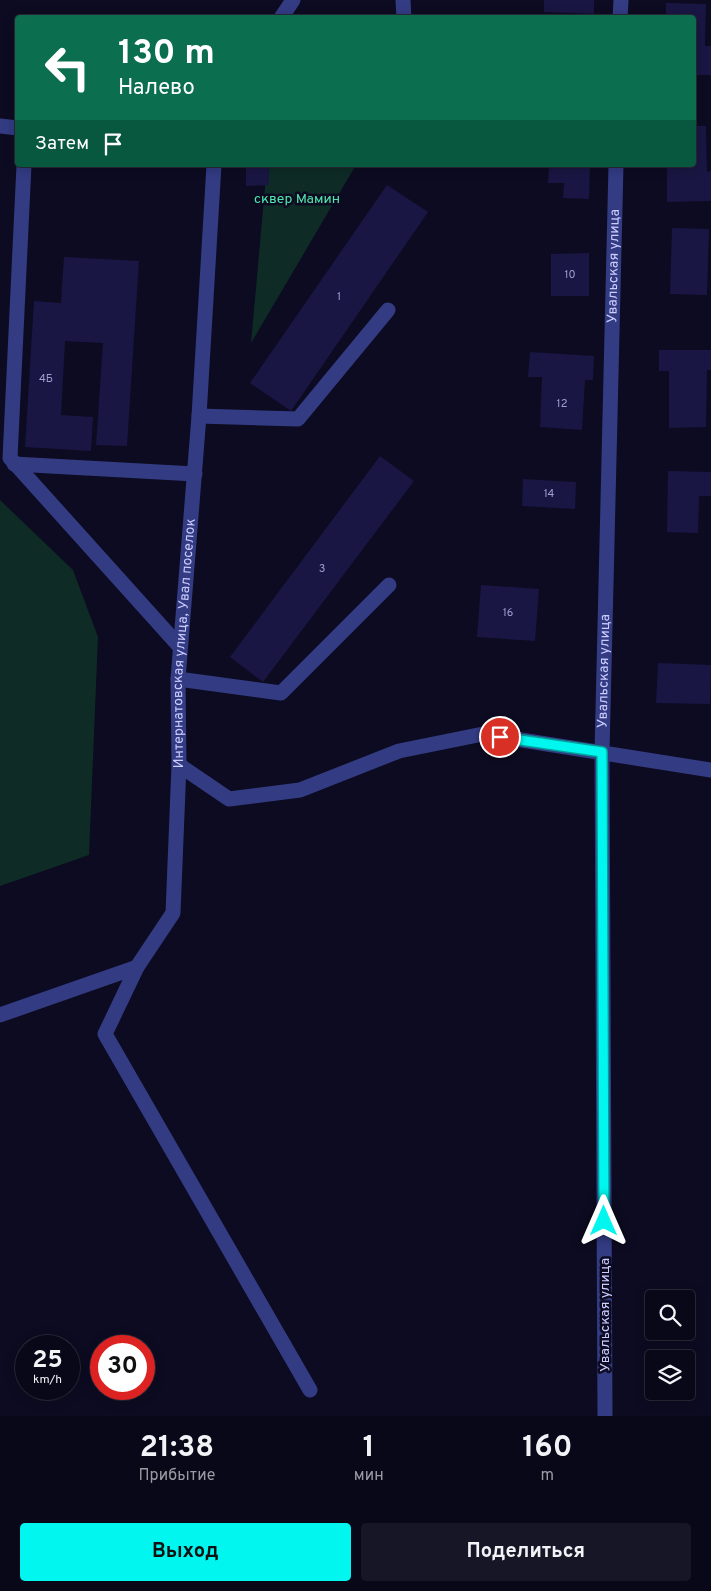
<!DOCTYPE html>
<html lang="ru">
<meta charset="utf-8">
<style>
:root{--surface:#090819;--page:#171626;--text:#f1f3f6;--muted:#999aa2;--line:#292938;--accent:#00f6ee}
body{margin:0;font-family:Overpass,sans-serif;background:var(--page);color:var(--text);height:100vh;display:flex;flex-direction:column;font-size:19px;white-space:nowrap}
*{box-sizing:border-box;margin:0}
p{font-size:16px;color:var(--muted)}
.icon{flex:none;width:28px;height:28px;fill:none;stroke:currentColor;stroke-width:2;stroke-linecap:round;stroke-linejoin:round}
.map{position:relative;height:1416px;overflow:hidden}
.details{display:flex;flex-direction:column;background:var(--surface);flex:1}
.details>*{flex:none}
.banner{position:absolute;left:15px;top:15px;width:681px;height:152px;border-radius:5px;box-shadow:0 2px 12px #0003,0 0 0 1px var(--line);background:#0b6e4f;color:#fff;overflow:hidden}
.fabs{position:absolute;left:645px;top:1290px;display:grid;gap:10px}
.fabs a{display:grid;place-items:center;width:50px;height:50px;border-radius:5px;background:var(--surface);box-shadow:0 2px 12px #0003,0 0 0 1px var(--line);font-size:25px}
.speed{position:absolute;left:15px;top:1335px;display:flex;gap:10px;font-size:25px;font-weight:700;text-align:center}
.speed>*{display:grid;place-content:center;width:65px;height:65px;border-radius:50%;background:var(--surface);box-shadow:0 2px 12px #0003,0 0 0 1px var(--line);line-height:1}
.speed small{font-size:12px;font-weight:400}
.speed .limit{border:8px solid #d22;background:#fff;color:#111}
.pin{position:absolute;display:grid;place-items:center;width:42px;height:42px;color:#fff;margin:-21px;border:2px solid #fff;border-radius:50%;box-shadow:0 1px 5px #0007}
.me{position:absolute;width:55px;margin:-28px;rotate:0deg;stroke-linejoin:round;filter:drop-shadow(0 0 4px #0008)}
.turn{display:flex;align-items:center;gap:18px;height:105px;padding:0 20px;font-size:22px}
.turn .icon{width:65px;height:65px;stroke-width:2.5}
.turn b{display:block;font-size:35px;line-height:42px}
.then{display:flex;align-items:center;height:48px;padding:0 20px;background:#0003;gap:10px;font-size:19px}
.eta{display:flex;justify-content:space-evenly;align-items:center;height:85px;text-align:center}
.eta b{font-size:30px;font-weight:700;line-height:35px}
.action{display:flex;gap:10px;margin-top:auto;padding:10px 20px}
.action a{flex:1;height:58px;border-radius:5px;background:var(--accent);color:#111;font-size:20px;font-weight:700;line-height:58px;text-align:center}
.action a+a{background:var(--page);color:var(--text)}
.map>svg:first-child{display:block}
</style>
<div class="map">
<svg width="711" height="1416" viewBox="0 0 711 1416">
<rect width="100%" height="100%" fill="#0c0b21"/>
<path fill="#0e2b26" d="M 267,165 L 356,165 L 251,343 Z
M 0,500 L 73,570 L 98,637 L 89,855 L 0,886 Z"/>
<path fill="#191643" d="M 544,0 L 594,0 L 594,14 L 544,12 Z
M 666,3 L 706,4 L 705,46 L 711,46 L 711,75 L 694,75 L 694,18 L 666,18 Z
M 694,126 L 706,126 L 707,172 L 711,171 L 711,201 L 667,202 L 667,165 L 694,165 Z
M 246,165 L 269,165 L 269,185 L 246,186 Z
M 549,165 L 590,165 L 589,199 L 563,198 L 564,183 L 548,183 Z
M 387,185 L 428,212 L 291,411 L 250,383 Z
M 672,228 L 709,229 L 707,295 L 670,294 Z
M 589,253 L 589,296 L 551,296 L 551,254 Z
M 64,257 L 139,261 L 127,446 L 96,445 L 103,343 L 65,341 L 61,415 L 93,417 L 91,451 L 25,447 L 34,301 L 61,303 Z
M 659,350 L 711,350 L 711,370 L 707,370 L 706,427 L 669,428 L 669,371 L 659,371 Z
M 530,352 L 594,356 L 593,380 L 585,380 L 582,430 L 540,427 L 542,377 L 528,377 Z
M 380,456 L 414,481 L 263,682 L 230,657 Z
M 668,471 L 711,472 L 711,496 L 699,496 L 698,533 L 667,532 Z
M 523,479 L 576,482 L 575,509 L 522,506 Z
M 481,585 L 539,589 L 535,641 L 477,637 Z
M 658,663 L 711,665 L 710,704 L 656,703 Z"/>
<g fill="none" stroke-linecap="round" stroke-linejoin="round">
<g stroke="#333b83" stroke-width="15">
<path d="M 403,0 L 404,18"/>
<path d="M 281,18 L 293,0"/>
<path d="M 620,18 L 621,0"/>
<path d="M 0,126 L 18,128"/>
<path d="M 24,165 L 10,458 L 180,647"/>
<path d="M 199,416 L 298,419 L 388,310"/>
<path d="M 14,464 L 195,474"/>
<path d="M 178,679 L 281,693 L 389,585"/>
<path d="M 179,765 L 229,799 L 300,790 L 399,751 L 483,734 L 711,770"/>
<path d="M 137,967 L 105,1034 L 310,1390"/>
<path id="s1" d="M 0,1015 L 137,967 L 173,913 L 179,765 L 178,679 L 199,416 L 214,165"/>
<path id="s2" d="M 605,1416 L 602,752 L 616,165"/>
</g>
</g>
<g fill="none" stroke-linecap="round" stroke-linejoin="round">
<defs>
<path id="route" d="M 500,737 L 602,752 L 604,1221"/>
</defs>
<use href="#route" stroke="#00a09b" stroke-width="12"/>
<use href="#route" stroke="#00f6ee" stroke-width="9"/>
</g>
<g text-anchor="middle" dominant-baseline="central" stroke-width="5" stroke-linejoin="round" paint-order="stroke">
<g font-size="11" fill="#9e9ed0">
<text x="570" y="275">10</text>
<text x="339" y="297">1</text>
<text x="46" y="379">4Б</text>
<text x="562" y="404">12</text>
<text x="549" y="494">14</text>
<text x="322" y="569">3</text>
<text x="508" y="613">16</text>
</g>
<g font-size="14" fill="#50e6ac" stroke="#0c0b21">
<text x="297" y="199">сквер Мамин</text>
</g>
<g font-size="14" fill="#cbccff" stroke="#0c0b21">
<text stroke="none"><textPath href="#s2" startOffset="1150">Увальская улица</textPath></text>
<text stroke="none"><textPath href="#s1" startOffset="480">Интернатовская улица, Увал поселок</textPath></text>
<text stroke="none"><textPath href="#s2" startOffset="745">Увальская улица</textPath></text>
<text transform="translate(605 1315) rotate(-90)">Увальская улица</text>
</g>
</g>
</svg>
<div class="fabs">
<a><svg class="icon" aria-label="search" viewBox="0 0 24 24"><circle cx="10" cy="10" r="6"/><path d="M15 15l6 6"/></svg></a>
<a><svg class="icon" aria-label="layers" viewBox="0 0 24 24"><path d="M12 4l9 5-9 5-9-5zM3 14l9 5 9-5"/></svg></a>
</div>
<div class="speed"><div>25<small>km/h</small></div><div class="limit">30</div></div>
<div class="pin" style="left:500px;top:737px;background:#d93025"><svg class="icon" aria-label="arrive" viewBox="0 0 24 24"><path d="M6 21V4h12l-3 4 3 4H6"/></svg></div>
<svg class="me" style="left:604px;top:1221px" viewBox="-20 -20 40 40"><path d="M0-17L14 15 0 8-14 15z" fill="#00f6ee" stroke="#fff" stroke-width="4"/></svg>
<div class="banner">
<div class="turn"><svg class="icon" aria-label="left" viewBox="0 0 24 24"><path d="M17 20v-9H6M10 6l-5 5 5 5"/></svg><div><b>130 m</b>Налево</div></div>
<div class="then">Затем<svg class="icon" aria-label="arrive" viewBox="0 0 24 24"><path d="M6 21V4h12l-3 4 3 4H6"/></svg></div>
</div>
</div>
<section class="details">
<div class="eta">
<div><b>21:38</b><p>Прибытие</p></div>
<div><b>1</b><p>мин</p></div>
<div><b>160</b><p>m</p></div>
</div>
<div class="action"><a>Выход</a><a>Поделиться</a></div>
</section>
